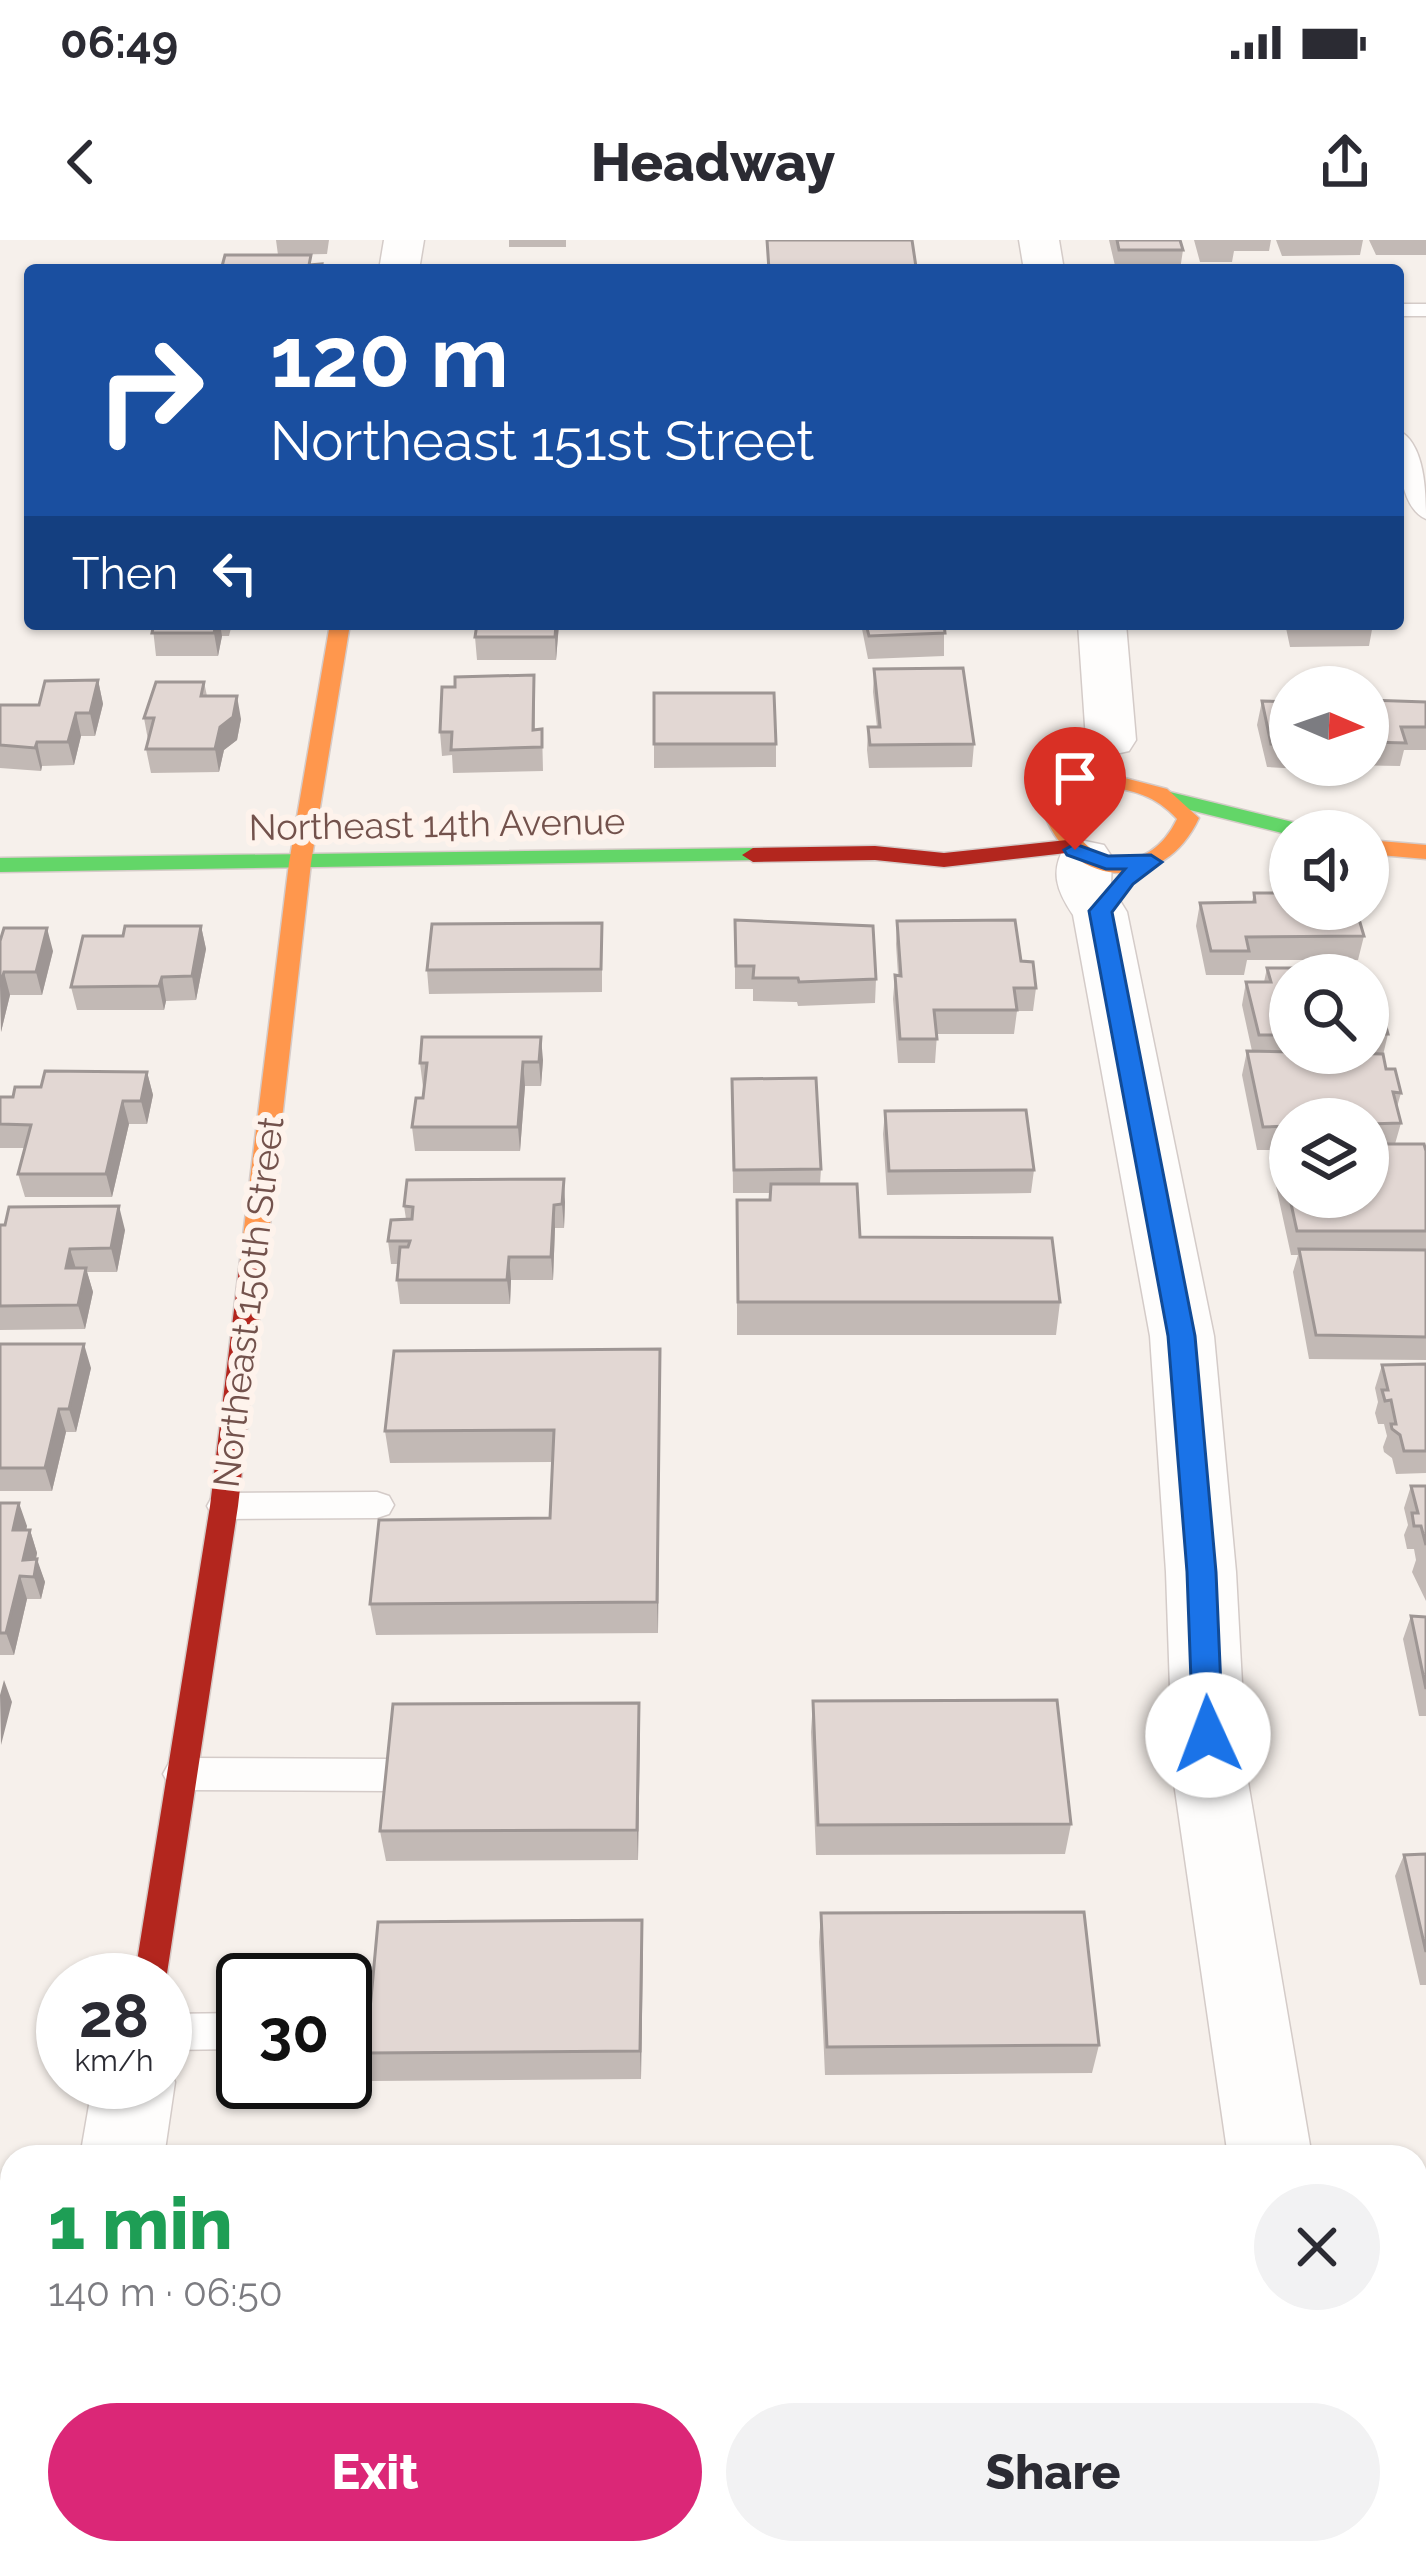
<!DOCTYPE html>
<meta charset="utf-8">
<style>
:root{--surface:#fff;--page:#f2f2f3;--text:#2b2b33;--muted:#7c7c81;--accent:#db2777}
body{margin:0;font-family:Raleway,sans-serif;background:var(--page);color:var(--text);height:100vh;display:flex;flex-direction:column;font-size:45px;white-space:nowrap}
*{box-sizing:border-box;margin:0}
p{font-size:39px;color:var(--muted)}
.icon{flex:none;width:66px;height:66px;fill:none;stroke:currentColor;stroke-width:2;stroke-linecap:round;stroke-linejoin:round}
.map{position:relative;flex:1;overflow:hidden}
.details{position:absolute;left:0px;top:1905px;width:1428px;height:420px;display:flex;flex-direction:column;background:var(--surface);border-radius:36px 36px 0 0;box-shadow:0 3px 9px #0004}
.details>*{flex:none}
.top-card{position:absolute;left:24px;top:24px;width:1380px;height:366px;border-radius:12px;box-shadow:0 3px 9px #0004;background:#1a4fa0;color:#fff;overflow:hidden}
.needle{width:78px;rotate:92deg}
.tools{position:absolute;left:1269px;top:426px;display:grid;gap:24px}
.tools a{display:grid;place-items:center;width:120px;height:120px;border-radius:50%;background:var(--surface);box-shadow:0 3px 9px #0004;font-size:60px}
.speed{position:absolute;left:36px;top:1713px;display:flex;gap:24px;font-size:60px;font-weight:700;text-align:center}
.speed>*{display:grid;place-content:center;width:156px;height:156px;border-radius:50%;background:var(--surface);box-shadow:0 3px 9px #0004;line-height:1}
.speed small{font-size:30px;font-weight:400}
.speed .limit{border:6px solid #111;border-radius:18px;background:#fff;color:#111}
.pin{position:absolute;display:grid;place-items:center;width:102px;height:102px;color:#fff;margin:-123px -51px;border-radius:50% 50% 50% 0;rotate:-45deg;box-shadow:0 0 12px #0007}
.pin .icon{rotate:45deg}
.me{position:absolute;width:132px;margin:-66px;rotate:358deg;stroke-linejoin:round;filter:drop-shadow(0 0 9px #0008)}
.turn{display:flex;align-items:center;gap:42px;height:252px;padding:0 48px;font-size:54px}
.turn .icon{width:156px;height:156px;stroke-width:2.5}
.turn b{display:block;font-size:84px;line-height:102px}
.then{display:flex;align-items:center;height:114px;padding:0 48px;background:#0003;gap:24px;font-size:45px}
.round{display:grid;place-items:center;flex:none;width:126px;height:126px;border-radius:63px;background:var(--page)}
.headline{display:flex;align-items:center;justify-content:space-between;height:204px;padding:0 48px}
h1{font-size:72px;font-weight:800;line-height:90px;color:#1e9e55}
.cta{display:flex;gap:24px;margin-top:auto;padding:24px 48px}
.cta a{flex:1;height:138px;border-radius:72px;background:var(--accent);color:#fff;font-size:48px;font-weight:800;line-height:138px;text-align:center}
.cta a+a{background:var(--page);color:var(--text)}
.status{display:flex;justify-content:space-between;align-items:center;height:84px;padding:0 60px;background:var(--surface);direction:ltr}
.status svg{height:33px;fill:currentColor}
header{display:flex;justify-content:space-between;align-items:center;height:156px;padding:0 48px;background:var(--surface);font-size:54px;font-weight:800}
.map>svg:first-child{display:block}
</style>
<div class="status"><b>06:49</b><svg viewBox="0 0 49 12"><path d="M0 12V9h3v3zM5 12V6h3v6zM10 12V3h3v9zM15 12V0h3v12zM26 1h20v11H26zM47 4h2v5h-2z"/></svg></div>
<header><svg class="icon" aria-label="back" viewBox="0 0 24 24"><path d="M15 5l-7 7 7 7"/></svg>Headway<svg class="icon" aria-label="share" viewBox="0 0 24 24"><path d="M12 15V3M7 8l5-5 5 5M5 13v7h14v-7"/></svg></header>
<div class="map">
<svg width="1426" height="2325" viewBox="0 0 1426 2325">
<rect width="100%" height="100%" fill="#f6f0eb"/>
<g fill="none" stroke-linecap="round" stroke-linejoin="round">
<defs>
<path id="lane" d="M 1398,64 L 1426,64 L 1426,76 L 1398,76 Z
M 1398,190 C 1425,203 1426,252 1426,279 C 1399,267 1398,217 1398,190 Z
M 377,1252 L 389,1256 L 394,1265 L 389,1274 L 377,1278 L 224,1279 L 212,1275 L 207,1266 L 212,1257 L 224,1253 Z
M 182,1518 L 390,1519 L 403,1524 L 409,1535 L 403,1546 L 390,1551 L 182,1550 L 169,1545 L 163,1534 L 169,1523 Z
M 345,1771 L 379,1776 L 385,1789 L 379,1802 L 345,1807 Z
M 243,1773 L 243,1809 L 165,1810 L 165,1774 Z
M 1174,2313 L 1220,2313 L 1222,2325 L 1176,2325 Z"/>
<path id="street" d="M 384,0 L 424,0 L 419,30 L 379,30 Z
M 1019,0 L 1059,0 L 1064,30 L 1024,30 Z
M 1078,384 L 1126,384 L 1136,500 L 1129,511 L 1111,515 L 1093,511 L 1086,500 Z
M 1085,601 L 1104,605 L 1112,617 L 1111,646 L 1127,672 L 1214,1096 L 1236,1332 L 1247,1536 L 1312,1917 L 1228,1917 L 1173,1536 L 1166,1332 L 1150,1096 L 1073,675 C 1057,651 1049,631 1066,605 Z
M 165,1820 L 175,1842 L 164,1917 L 80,1917 L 93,1842 L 165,1842 Z
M 15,2313 L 107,2313 L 105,2325 L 13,2325 Z
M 1286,2313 L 1378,2313 L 1380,2325 L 1288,2325 Z"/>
<path id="fast" d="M 1170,552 L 1309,586 L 1312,591 L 1290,591 L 1290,595 L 1162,563 L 1162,553 Z
M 753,608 L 764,615 L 761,620 L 0,632 L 0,618 Z"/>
<path id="slow" d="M 330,384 L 350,384 L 311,623 L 265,1029 L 252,1038 L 239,1029 L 289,623 Z
M 1113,535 L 1167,549 L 1199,578 C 1163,656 1067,650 1042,567 C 1058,546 1086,534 1113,535 ZM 1102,547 C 1133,549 1156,556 1177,579 C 1148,640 1083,629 1064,568 L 1071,560 Z
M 1368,600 L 1426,605 L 1426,619 L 1368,614 Z"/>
<path id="jam" d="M 1067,600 L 1075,602 L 1075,612 L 944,627 L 875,620 L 753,622 L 742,615 L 753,608 L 875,606 L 944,613 Z
M 252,1020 L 265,1029 L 238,1266 L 166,1740 L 134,1740 L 210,1266 L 239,1029 Z"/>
</defs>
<use href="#lane" stroke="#d4cbc8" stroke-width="3"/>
<use href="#street" stroke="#d4cbc8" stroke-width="3"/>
<use href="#fast" stroke="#d5cbc8" stroke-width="3"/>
<use href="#slow" stroke="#d5cbc8" stroke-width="3"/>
<use href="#jam" stroke="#d5cbc8" stroke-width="3"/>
<use href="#lane" fill="#fefdfc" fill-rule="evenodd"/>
<use href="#street" fill="#fefdfc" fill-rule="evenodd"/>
<use href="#fast" fill="#63d668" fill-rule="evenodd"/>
<use href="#slow" fill="#ff974d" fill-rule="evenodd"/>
<use href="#jam" fill="#b3261e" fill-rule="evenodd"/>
</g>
<path fill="#c2b9b5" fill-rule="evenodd" d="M 276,0 L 329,0 L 327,14 L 278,15 Z
M 509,0 L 566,0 L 566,7 L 509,7 Z
M 767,0 L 916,27 L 915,30 L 767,30 Z
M 1109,0 L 1180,0 L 1183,10 L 1180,30 L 1116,30 Z
M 1194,0 L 1271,0 L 1269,11 L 1234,11 L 1232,22 L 1200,22 Z
M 1276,0 L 1363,0 L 1360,15 L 1282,16 Z
M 1369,0 L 1426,0 L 1426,15 L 1376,15 Z
M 125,384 L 232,384 L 229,396 L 222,396 L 218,416 L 156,416 L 153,389 L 126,389 Z
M 477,384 L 559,384 L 556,420 L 477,420 L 475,397 Z
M 861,384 L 944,384 L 944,416 L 868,419 Z
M 1272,384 L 1373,384 L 1369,406 L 1290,407 L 1286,388 L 1274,389 Z
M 874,429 L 974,504 L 972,527 L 869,528 L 867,510 L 868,487 L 877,487 L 873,452 Z
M 98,440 L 103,464 L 95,496 L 81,496 L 74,525 L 42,526 L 41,531 L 0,528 L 0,465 L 39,465 Z
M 204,442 L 207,456 L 241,479 L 237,500 L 224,510 L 219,532 L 151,533 L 146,509 L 148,500 L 144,478 Z
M 654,453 L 776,504 L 776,527 L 654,528 Z
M 535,458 L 535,489 L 542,489 L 543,531 L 453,533 L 452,515 L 442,516 L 440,492 Z
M 1368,460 L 1426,462 L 1426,510 L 1404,510 L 1400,526 L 1340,525 L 1339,531 L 1267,527 L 1257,485 L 1262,461 L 1290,462 L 1290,525 L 1368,525 Z
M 1254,653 L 1364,696 L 1358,720 L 1247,720 L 1244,735 L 1206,735 L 1196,686 L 1200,663 L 1252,662 Z
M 735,680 L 876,739 L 875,763 L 798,766 L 797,762 L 753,761 L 753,749 L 735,749 Z
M 897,681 L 1021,721 L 1036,748 L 1033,771 L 1017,771 L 1014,794 L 937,794 L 935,823 L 898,823 L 893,759 L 895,735 L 898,735 L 896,704 Z
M 602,683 L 602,752 L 429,754 L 427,730 Z
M 201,686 L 206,709 L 196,760 L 166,761 L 164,770 L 77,770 L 71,747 L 123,696 Z
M 0,701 L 53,711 L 42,755 L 10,755 L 1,792 Z
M 1267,728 L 1290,735 L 1290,813 L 1368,813 L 1368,765 L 1388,794 L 1383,815 L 1386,829 L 1401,853 L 1397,867 L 1401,883 L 1395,904 L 1426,911 L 1426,1120 L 1309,1119 L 1293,1032 L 1298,1015 L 1291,1015 L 1272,928 L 1276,910 L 1257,910 L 1242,835 L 1247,811 L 1252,811 L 1242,765 L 1246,742 L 1264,742 ZM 1290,879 L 1368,879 L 1368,957 L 1290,957 Z
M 543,820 L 541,846 L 525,846 L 520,911 L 415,911 L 412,887 L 423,858 L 424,847 L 423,847 L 420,823 Z
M 147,832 L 153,855 L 147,884 L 129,884 L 112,957 L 25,957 L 18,934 L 25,908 L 0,908 L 0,857 L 13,857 L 41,847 Z
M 732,839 L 821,929 L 820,944 L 860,997 L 1060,1062 L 1056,1095 L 737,1095 L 737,960 L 770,960 L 770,953 L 733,953 Z
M 885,871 L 1034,930 L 1031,953 L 887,955 L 883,894 Z
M 565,962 L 564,988 L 555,988 L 553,1040 L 511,1040 L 510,1064 L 400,1064 L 397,1040 L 398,1024 L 391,1024 L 388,1001 L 406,979 L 404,966 Z
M 0,985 L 125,990 L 117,1032 L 87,1032 L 93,1052 L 85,1089 L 0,1090 Z
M 0,1104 L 91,1128 L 76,1192 L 66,1192 L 52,1251 L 0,1251 Z
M 1426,1124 L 1426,1233 L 1396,1234 L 1392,1218 L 1384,1212 L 1383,1207 L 1387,1196 L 1384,1184 L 1378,1184 L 1375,1173 L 1378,1162 L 1375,1148 L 1382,1125 Z
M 660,1141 L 658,1393 L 376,1395 L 370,1364 L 550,1278 L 552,1222 L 390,1223 L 385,1191 Z
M 1411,1246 L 1426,1246 L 1426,1361 L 1412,1332 L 1416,1320 L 1414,1309 L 1407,1309 L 1404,1295 L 1408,1285 L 1404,1268 Z
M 0,1263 L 27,1286 L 26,1290 L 30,1290 L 37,1313 L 36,1319 L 45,1342 L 41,1359 L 27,1359 L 14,1415 L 0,1415 Z
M 1411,1376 L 1426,1377 L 1426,1476 L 1419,1476 L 1403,1399 Z
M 813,1461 L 1071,1584 L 1065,1614 L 816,1615 L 811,1492 Z
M 639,1463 L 638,1620 L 386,1621 L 380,1591 Z
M 1426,1614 L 1426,1745 L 1420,1745 L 1395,1636 L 1404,1615 Z
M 821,1673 L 1099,1805 L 1092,1833 L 825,1835 L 819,1702 Z
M 642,1680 L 641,1839 L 372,1841 L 366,1813 Z"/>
<path fill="#9e9694" d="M 216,384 L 220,384 L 222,396 L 218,416 L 214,393 Z
M 556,384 L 559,384 L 556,420 L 555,397 Z
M 98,440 L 103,464 L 95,496 L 90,473 Z
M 237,456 L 241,479 L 237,500 L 224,510 L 219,532 L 215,509 L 220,487 Z
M 76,473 L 81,496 L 74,525 L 68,502 Z
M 37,502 L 42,526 L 41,531 L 35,508 Z
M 201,686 L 206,709 L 196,760 L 192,736 Z
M 47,688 L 53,711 L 42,755 L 36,732 Z
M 4,732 L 10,755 L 1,792 L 0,746 Z
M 162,737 L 166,761 L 164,770 L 159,746 Z
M 541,797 L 543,820 L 541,846 L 539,822 Z
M 523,822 L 525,846 L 520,911 L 518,887 Z
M 147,832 L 153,855 L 147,884 L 141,861 Z
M 123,861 L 129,884 L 112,957 L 106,934 Z
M 564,939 L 565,962 L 564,988 L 562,964 Z
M 554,965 L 555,988 L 553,1040 L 551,1017 Z
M 119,966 L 125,990 L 117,1032 L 111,1008 Z
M 70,1009 L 77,1032 L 66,1028 Z
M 509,1017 L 511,1040 L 510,1064 L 507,1040 Z
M 86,1028 L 93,1052 L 85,1089 L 78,1065 Z
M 84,1104 L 91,1128 L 76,1192 L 69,1169 Z
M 660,1109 L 660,1141 L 658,1393 L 657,1362 Z
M 59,1169 L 66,1192 L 52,1251 L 45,1228 Z
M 19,1263 L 27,1286 L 21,1312 L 13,1290 Z
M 30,1290 L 37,1313 L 32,1337 L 23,1320 Z
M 37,1319 L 45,1342 L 41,1359 L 34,1337 Z
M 20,1336 L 27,1359 L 14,1415 L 6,1393 Z
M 4,1440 L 12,1462 L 1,1505 L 0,1455 Z
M 639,1463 L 640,1493 L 638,1620 L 637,1590 Z
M 642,1680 L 643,1709 L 641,1839 L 640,1811 Z"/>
<path fill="#e2d7d3" stroke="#9e9694" stroke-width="3" d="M 767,0 L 912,0 L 916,27 L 856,28 L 856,30 L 769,30 Z
M 1117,0 L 1180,0 L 1183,10 L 1119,10 Z
M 225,15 L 311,15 L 309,25 L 322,24 L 321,30 L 221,30 Z
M 154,384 L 216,384 L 214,393 L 152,393 Z
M 477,384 L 556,384 L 555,397 L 475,397 Z
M 866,384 L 944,384 L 945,393 L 869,396 Z
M 963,428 L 974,504 L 870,505 L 868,487 L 880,487 L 874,429 Z
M 534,435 L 533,490 L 542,489 L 542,507 L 451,510 L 452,492 L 440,492 L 442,447 L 455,447 L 455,437 Z
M 98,440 L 90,473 L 76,473 L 68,502 L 37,502 L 35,508 L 0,505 L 0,465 L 39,465 L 45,441 Z
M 156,442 L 204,442 L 201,456 L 237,456 L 233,477 L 220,487 L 215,509 L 146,509 L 154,478 L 144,478 Z
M 654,453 L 774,453 L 776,504 L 654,504 Z
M 1368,460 L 1426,462 L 1426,487 L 1401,487 L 1406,503 L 1368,502 Z
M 1262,461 L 1290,462 L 1290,505 L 1271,504 Z
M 1254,653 L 1290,653 L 1290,669 L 1356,669 L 1364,696 L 1246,697 L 1249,711 L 1211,711 L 1200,663 L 1255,662 Z
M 735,680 L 873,686 L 876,739 L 799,742 L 798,738 L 753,738 L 754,726 L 736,726 Z
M 1015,680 L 1021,721 L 1033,722 L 1036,748 L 1014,748 L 1017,770 L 934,770 L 937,799 L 900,799 L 895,735 L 901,736 L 897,681 Z
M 602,683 L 601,729 L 427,730 L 432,684 Z
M 125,686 L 201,686 L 192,736 L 162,737 L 159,746 L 71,747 L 83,696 L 123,696 Z
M 4,688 L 47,688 L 36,732 L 4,732 L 0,746 L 0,701 Z
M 1267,728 L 1298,728 L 1300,735 L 1290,735 L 1290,795 L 1259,795 L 1246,742 L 1271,742 Z
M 1368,765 L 1380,765 L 1388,794 L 1368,794 Z
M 422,797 L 541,797 L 539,822 L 523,822 L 518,887 L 412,887 L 416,858 L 423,858 L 427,823 L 420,823 Z
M 1247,811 L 1383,814 L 1386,829 L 1395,829 L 1401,853 L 1393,852 L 1401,883 L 1368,884 L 1368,879 L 1290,879 L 1290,886 L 1263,887 Z
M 45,831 L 147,832 L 141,861 L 123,861 L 106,934 L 18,934 L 31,885 L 0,884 L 0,857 L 13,857 L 15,847 L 41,847 Z
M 816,838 L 821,929 L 734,930 L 732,839 Z
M 1026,870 L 1034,930 L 889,931 L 885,871 Z
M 1278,904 L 1290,904 L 1290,957 L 1368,957 L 1368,904 L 1424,904 L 1426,911 L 1426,991 L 1297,991 Z
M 564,939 L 562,964 L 554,965 L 551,1017 L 509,1017 L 507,1040 L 397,1040 L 400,1007 L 408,1007 L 410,1001 L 388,1001 L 391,980 L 412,979 L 413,967 L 404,966 L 407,940 Z
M 771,944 L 857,944 L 860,997 L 1052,998 L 1060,1062 L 738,1062 L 737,960 L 770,960 Z
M 119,966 L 111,1008 L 70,1009 L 66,1028 L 86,1028 L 78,1065 L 0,1066 L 0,985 L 5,985 L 9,967 Z
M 1299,1009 L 1426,1010 L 1426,1097 L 1316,1095 Z
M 0,1104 L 84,1104 L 69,1169 L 59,1169 L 45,1228 L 0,1228 Z
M 660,1109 L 657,1362 L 370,1364 L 379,1280 L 550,1278 L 554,1190 L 385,1191 L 394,1111 Z
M 1426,1124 L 1426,1211 L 1404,1211 L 1400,1195 L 1392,1189 L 1391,1184 L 1396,1184 L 1391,1160 L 1385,1161 L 1382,1150 L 1388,1150 L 1382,1125 Z
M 1411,1246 L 1426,1246 L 1426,1305 L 1421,1286 L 1414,1286 L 1412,1273 L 1418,1273 Z
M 0,1263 L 19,1263 L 13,1290 L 30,1290 L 23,1320 L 37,1319 L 34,1337 L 20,1336 L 6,1393 L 0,1393 Z
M 1411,1376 L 1426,1377 L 1426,1449 Z
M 1057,1460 L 1071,1584 L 818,1585 L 813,1461 Z
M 639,1463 L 637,1590 L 380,1591 L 393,1464 Z
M 1426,1614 L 1426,1712 L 1404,1615 Z
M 1084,1672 L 1099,1805 L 827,1807 L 821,1673 Z
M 642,1680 L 640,1811 L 366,1813 L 378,1682 Z
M 326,2313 L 624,2313 L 623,2325 L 325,2325 Z
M 853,2313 L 1149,2313 L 1150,2325 L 853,2325 Z"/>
<path fill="#1a73e8" stroke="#114b97" stroke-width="3" d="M 1075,604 L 1108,616 L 1151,615 L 1162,622 L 1133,644 L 1112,672 L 1195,1096 L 1216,1332 L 1223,1495 L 1219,1504 L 1208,1508 L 1197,1504 L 1193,1495 L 1187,1332 L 1168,1096 L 1089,671 L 1125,629 L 1106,629 L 1067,615 L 1064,610 Z"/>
<g text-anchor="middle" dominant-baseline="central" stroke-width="12" stroke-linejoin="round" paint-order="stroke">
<g font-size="36" fill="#73524c" stroke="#fef3ec">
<text transform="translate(437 584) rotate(-1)">Northeast 14th Avenue</text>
<text transform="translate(248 1062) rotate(-83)">Northeast 150th Street</text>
</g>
</g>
</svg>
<div class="tools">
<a><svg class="needle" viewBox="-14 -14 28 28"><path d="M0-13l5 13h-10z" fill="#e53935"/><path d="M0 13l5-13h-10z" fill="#7c7c81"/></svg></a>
<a><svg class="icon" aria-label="sound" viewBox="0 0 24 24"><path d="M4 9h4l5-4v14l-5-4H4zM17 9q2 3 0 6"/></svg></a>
<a><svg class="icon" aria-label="search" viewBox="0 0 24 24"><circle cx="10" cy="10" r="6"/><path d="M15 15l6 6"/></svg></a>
<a><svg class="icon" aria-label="layers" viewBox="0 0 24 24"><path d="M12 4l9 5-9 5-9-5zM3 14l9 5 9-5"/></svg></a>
</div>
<div class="speed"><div>28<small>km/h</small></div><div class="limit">30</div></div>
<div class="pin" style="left:1075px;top:610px;background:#d93025"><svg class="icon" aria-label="arrive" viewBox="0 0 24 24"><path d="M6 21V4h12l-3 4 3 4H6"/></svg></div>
<svg class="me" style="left:1208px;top:1495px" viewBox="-20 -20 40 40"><circle r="19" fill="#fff"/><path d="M0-13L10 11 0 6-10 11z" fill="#1a73e8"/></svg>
<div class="top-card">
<div class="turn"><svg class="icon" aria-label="right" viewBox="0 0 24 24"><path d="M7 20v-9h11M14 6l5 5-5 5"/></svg><div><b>120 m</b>Northeast 151st Street</div></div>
<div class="then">Then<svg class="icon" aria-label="left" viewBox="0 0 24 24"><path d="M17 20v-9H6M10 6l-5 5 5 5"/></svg></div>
</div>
<section class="details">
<div class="headline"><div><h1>1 min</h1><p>140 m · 06:50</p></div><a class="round"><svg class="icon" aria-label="close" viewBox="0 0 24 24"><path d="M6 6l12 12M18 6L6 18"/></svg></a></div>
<div class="cta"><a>Exit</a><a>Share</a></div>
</section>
</div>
